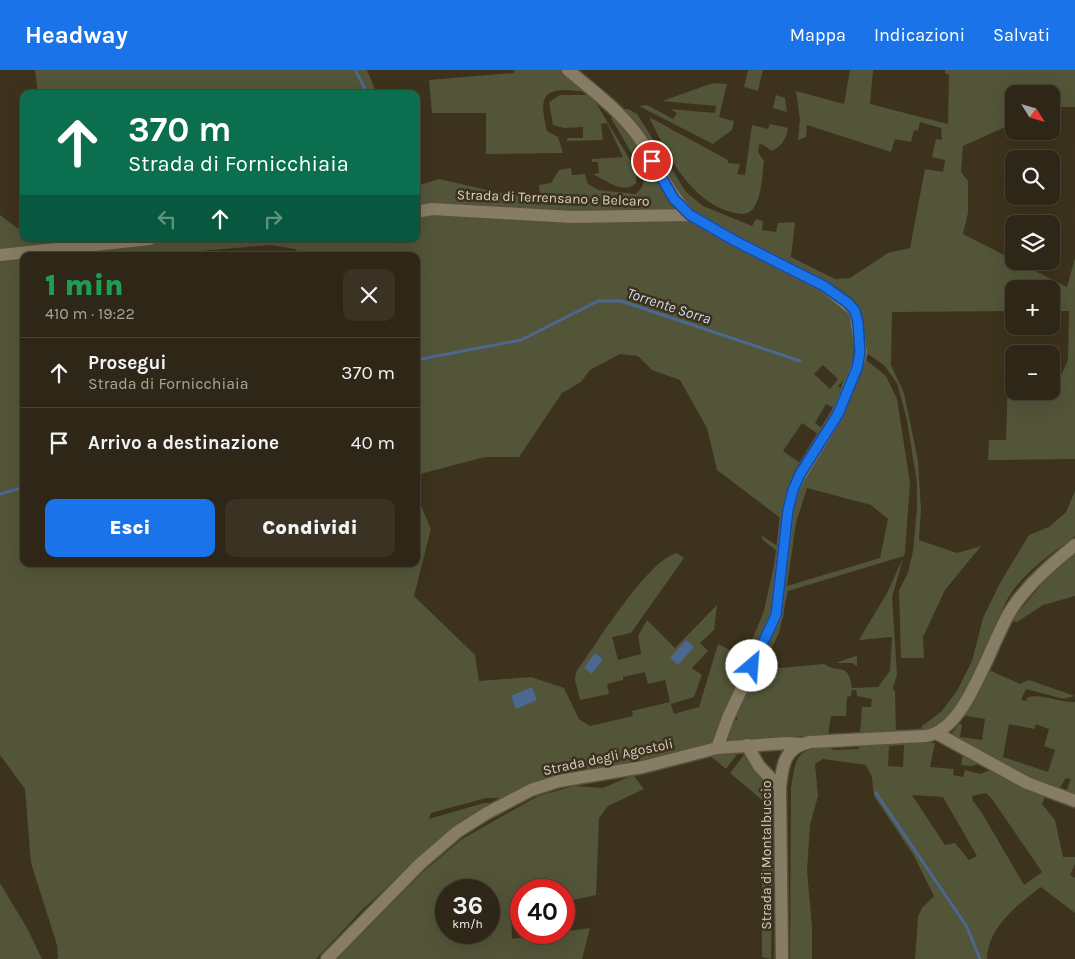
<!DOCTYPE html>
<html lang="it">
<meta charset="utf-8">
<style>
:root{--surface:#2e2616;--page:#3a3223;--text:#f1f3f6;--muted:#a7a5a1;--line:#494335;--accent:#1a73e8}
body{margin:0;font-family:Karla,sans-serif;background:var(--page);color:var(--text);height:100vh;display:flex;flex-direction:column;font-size:19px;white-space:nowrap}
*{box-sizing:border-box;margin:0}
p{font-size:16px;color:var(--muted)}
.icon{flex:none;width:28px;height:28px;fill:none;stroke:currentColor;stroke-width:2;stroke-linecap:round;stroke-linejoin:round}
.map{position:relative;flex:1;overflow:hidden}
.panel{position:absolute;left:20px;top:182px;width:400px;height:315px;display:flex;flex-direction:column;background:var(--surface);border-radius:10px;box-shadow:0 5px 20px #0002,0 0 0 1px var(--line)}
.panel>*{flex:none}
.banner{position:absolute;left:20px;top:20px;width:400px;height:152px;border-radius:10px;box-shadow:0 5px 20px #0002,0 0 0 1px var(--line);background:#0b6e4f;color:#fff;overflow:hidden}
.needle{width:32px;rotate:127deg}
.fabs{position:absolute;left:1005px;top:15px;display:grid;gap:10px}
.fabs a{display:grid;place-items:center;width:55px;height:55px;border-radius:10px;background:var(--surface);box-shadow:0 5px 20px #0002,0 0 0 1px var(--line);font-size:25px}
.speed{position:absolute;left:435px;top:809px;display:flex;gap:10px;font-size:25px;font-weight:700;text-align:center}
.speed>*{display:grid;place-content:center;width:65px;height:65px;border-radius:50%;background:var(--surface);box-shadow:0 5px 20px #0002,0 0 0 1px var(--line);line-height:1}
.speed small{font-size:12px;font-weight:400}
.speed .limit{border:8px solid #d22;background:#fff;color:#111}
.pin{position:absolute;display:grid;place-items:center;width:42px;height:42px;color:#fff;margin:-21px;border:2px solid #fff;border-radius:50%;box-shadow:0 1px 5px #0007}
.me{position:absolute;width:55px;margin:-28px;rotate:27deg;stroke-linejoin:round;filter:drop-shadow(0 0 4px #0008)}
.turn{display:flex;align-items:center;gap:18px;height:105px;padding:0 25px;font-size:22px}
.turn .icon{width:65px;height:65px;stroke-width:2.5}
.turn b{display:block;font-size:35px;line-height:42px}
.lanes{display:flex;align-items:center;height:48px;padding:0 25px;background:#0003;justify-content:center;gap:25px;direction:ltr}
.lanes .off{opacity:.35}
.round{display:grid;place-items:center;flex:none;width:52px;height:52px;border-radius:10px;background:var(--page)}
.overview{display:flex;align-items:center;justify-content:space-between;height:85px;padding:0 25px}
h1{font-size:30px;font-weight:800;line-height:38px;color:#1e9e55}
.cta{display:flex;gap:10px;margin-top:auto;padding:10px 25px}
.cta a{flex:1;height:58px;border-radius:10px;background:var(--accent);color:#fff;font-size:20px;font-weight:800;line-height:58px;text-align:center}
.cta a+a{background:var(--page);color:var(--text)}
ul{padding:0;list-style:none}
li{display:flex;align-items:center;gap:15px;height:70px;padding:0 25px;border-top:1px solid var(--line)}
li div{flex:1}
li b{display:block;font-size:19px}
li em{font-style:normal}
header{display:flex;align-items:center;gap:30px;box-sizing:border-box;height:70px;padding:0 25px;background:var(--accent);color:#fff}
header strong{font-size:24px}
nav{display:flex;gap:28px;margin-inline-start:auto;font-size:18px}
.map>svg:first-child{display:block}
</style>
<header>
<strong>Headway</strong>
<nav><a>Mappa</a><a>Indicazioni</a><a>Salvati</a></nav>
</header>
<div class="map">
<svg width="1075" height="889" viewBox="0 0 1075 889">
<rect width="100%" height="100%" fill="#3d321d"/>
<path fill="#525538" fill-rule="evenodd" d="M 35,0 L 367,0 L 377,24 L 38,24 Z
M 514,0 L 563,0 L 586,22 C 546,17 537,21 547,61 L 558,67 L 563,83 L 486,84 L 486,43 L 432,43 L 429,10 L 514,3 Z
M 748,0 L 763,0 L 758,21 L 744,17 Z
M 850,0 L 873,0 L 870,34 L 948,54 L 949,5 L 945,3 L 945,0 L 1075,0 L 1075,37 L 1059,37 L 1051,40 L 1051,24 L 1014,24 L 1014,53 L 963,76 L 961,102 L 968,111 L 968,143 L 963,164 L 1067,217 L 1075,188 L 1075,389 L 988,390 L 989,370 L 1006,370 L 1008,308 L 1014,308 L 1014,321 L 1051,321 L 1051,308 L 1059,310 L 1068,290 L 1069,241 L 1051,241 L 1051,219 L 1014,219 L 1014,241 L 892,242 L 891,295 L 904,323 L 918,391 L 921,440 L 919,470 L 957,483 L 981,476 L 945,520 L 923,567 L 924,588 L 901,588 L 899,520 L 908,503 L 913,481 L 917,439 L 917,413 L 907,350 L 897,313 L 884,295 L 865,282 L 855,282 L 851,304 L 838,316 L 843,321 L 834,338 L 826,334 L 815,353 L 822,358 L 818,364 L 802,353 L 783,381 L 800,393 L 790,416 L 783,450 L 717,400 L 707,358 L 680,310 L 652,300 L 638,286 L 620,284 L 590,300 L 581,312 L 562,323 L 519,387 L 485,387 L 420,404 L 416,422 L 416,186 L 300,186 L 300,183 L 295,179 L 271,175 L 142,186 L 24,186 L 24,494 L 416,494 L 416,424 L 431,459 L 414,526 L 475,585 L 479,611 L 531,607 L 564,618 L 579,649 L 590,656 L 633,646 L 632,641 L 670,632 L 665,610 L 648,614 L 645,602 L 623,607 L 623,610 L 607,614 L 609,624 L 580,630 L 575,610 L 576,602 C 596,575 647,490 677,483 L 684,488 L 631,563 L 612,567 L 618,590 L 641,584 L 638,566 L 647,550 L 675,578 L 717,535 L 714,560 L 700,573 L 708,581 L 692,598 L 702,605 L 694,627 L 671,634 L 674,644 L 699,637 L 718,574 L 745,587 L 764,541 L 777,481 L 763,470 L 761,465 L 779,477 L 774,544 L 714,672 L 710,675 L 645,691 L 562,703 L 531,714 L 503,728 L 486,728 L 431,743 L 429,749 L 484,733 L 493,733 L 415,791 L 362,840 L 316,889 L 56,889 L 58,888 L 57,875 L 31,793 L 25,719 L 0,685 L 0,145 L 24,163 L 24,169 L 416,169 L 416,116 L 439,109 L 496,122 L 540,128 L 539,115 L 551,113 L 559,100 L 571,98 L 572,105 L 585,104 L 588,114 L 598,120 L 636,124 L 642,117 L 645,106 L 611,48 L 622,39 L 628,39 L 637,44 L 686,122 L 703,136 L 752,156 L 756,149 L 763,151 L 762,160 L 776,162 L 778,153 L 795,152 L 791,187 L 835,209 L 850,208 L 888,183 L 910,178 L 925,99 L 943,102 L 945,90 L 932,87 L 936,69 L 942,70 L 941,58 L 920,52 L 918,61 L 914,60 L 911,72 L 895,69 L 891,82 L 807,55 L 806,67 L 798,70 L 800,49 L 796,21 L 844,34 ZM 823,295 L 838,309 L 830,319 L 814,304 Z
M 713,13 L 727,14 L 719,47 L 734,51 L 732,60 L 713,74 L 639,36 L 647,35 L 673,49 L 677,43 L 670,39 L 715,43 L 716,36 L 662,31 Z
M 560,25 L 590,25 L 593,28 L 636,100 L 636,113 C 625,125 606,111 593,104 L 599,103 L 598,92 L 592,92 L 592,89 L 623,87 L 607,53 L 601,54 L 603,70 L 567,71 L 567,68 L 583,68 L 583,57 L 564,58 L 553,55 L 549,32 Z
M 776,25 L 785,28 L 787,42 L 773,38 Z
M 649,47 L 728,90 L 728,93 L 740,94 L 737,104 L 745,105 L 752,55 L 768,59 L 770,54 L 788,58 C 786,69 782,76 772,81 L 762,74 L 759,75 L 758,82 L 764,91 C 762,106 762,127 753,139 C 747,146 739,144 731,142 C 690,131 667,84 649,47 Z
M 865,289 L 886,306 L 897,329 L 910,413 L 905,482 L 892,527 L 897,605 L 893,618 L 895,622 L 896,662 L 860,663 L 862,637 L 871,637 L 872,629 L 857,626 L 856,620 L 852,620 L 851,626 L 847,627 L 846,646 L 831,646 L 828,665 L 729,670 L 726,666 L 731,652 L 738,649 L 735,642 L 755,600 L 824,594 C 841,605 848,591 852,618 L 878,617 L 890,601 L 892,567 L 859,570 L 887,523 L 904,486 L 788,521 L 779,563 L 766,591 L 762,586 L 775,562 L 780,543 L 790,456 L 798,419 ZM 807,418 L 871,435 L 888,449 L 880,488 L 787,516 L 796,453 Z
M 1075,421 L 1075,466 C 1052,484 1026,500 1010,525 C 987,562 969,653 920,661 L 922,656 L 941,642 L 957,621 L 972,591 L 983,548 L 1000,513 L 1029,465 L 1049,457 L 1066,442 Z
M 1075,483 L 1075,526 L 1043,535 L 1017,552 L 1013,551 L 1014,547 L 1049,506 Z
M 855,586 L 857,587 L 857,596 L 852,593 L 836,593 Z
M 989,600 L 1020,614 L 1029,610 L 1075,626 L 1064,629 L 1026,619 L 1021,630 L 1026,631 L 1027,628 C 1036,622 1062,633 1075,632 L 1075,726 L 1066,722 L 1071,709 L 1066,708 L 1059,719 L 1031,709 L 951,664 L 959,654 L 962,654 L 960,667 L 982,670 L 985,649 L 961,645 ZM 1009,654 L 1034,659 L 1036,654 L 1049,659 L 1044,676 L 1055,680 L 1048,702 L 1003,687 Z
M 925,672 L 935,673 L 930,697 L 954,699 L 953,705 L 963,707 L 965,700 L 980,704 L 993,699 L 1045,726 L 1042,734 L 1055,750 L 1063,787 L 1075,787 L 1075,794 L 1070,805 L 1075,808 L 1075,843 L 1041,817 C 1018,834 988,857 987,889 L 915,889 L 918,847 L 922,838 L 934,826 L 914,786 L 874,726 L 872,707 L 866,695 L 823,689 L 815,694 L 818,726 L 810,755 L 807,800 L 812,857 L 812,889 L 790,889 L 791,718 C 796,687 795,680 828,676 L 833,680 L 858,679 L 863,674 ZM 904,675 L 903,697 L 888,696 L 889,676 ZM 986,723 L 992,729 L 1042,802 L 1024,815 L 982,743 L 973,731 L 972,726 ZM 912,725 L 943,727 L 977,786 L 969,790 L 955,773 L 945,775 Z
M 740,680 L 726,699 L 709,685 L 653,702 L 653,700 L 712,682 Z
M 963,682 L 981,693 L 972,696 L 961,695 Z
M 744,685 C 762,705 771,715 774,742 L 771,889 L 762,887 L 762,730 L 730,703 Z
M 633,705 L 644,719 L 608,736 L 599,748 L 596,825 L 564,832 L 564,820 L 521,820 L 521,842 L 511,844 L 512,869 L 590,858 L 582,889 L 337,889 L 423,802 L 462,769 L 538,726 L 574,716 L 603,718 ZM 446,820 L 489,820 L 489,862 L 446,862 Z
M 0,813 L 27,858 L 42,889 L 0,889 Z"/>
<path fill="#4c6790" d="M 686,570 L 694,577 L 678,595 L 670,588 Z
M 595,583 L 603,589 L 592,604 L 584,598 Z
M 532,617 L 537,630 L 516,639 L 511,626 Z"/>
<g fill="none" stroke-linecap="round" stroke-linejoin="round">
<path stroke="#4c6790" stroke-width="3" d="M 355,0 L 368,24
M 416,290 L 521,270 L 598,231 L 621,231 L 800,291
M 0,424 L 24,417
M 876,723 L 967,857 L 980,889"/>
<defs>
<path id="minor" d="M 568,0 C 595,23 625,44 644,75 C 660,101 668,123 690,145
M 416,142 L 432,139 L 572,147 L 690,145 L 737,172 L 824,216 L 855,241 L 861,282 L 857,297 L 838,344 L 801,404 L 793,420 L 788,440 L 776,545 L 728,648 L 717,678
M 0,185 L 150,169
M 936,663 L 1027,713 L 1075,731
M 747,675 L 759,696 L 780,718
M 327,889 L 420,794 L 457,762 L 487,743 L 531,720 L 559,711 L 643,697 L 717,678 L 787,673 L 800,674
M 782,889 L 780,718 C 782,696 784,677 810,672 L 925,666 C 968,662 991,568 1013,537 C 1030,512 1052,494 1075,475"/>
</defs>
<use href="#minor" stroke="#59513e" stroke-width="15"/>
<use href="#minor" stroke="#877c64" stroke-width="12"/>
</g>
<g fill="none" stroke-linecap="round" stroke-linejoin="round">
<defs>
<path id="route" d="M 652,91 L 674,129 L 690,145 L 737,172 L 824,216 L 848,233 L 855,241 L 858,253 L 860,282 L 857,298 L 838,344 L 800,404 L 793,420 L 788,440 L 776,545 L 752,596"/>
</defs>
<use href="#route" stroke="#114b97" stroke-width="12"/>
<use href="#route" stroke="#1a73e8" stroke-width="9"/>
</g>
<g text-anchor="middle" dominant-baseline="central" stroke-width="5" stroke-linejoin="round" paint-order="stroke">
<g font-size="14" fill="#d7d1c4" stroke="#3d321d">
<text transform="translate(553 128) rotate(2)">Strada di Terrensano e Belcaro</text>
<text transform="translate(608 687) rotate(-12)">Strada degli Agostoli</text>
<text transform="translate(766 785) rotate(-90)">Strada di Montalbuccio</text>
</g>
<g font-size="15" font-style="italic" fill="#cbdcf7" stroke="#3d321d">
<text transform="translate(669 236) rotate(18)">Torrente Sorra</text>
</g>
</g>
</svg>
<div class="fabs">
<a><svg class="needle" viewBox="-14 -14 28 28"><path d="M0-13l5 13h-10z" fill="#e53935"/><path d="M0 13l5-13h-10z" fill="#a7a5a1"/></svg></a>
<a><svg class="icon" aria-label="search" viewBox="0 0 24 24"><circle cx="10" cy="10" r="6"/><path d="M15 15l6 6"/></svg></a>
<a><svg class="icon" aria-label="layers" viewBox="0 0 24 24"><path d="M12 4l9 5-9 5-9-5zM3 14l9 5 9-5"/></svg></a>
<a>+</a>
<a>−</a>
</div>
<div class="speed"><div>36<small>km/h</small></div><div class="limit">40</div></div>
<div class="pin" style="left:652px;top:91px;background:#d93025"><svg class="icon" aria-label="arrive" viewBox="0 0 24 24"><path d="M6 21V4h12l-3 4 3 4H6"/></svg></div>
<svg class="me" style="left:752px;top:596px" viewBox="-20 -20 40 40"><circle r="19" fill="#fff"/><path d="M0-13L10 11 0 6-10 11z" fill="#1a73e8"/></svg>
<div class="banner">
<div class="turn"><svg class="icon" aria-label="ahead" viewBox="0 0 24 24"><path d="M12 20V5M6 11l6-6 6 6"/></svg><div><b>370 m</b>Strada di Fornicchiaia</div></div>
<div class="lanes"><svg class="icon off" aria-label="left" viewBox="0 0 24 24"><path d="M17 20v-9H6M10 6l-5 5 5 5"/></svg><svg class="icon" aria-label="ahead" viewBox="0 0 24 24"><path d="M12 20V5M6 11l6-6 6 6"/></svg><svg class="icon off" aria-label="right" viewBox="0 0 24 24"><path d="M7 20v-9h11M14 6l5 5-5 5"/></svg></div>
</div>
<section class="panel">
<div class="overview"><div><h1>1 min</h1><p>410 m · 19:22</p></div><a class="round"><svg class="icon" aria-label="close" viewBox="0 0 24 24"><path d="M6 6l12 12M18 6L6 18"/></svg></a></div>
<ul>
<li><svg class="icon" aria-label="ahead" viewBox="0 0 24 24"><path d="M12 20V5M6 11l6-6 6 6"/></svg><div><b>Prosegui</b><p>Strada di Fornicchiaia</p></div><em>370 m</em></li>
<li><svg class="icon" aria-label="arrive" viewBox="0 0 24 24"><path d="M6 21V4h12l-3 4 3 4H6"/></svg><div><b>Arrivo a destinazione</b></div><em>40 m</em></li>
</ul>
<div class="cta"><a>Esci</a><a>Condividi</a></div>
</section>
</div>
